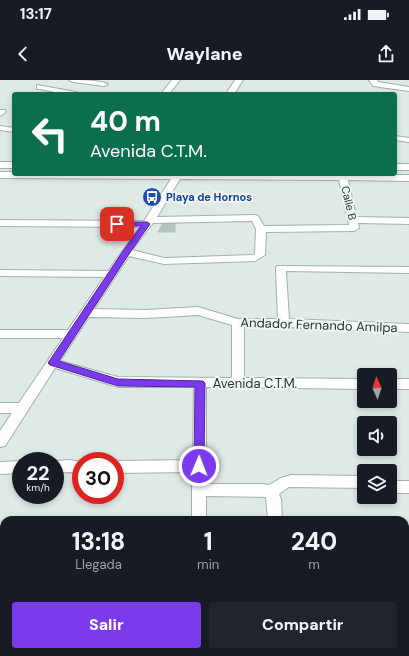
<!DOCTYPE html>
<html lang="es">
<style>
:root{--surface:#171b24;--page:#20242c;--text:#f1f3f6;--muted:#9ea1a6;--accent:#7c3aed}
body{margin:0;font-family:"DM Sans",sans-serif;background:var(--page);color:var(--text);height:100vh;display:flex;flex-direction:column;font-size:15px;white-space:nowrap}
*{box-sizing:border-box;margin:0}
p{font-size:13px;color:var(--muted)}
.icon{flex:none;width:22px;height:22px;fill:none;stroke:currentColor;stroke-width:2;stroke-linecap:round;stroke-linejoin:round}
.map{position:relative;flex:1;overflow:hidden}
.details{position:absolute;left:0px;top:436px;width:409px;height:140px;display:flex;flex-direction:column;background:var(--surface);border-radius:12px 12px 0 0;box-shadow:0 2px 6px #0003}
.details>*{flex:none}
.top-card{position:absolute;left:12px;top:12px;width:385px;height:84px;border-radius:4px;box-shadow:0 2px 6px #0003;background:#0b6e4f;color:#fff;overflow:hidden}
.needle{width:26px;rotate:357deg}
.tools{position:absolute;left:357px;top:288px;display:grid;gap:8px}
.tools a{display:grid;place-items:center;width:40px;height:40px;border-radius:4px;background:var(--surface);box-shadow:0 2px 6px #0003;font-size:20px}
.speed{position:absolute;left:12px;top:372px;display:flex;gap:8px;font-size:20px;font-weight:700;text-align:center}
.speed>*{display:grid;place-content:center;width:52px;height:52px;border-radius:50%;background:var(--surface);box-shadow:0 2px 6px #0003;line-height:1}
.speed small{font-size:10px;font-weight:400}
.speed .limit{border:6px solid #d22;background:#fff;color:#111}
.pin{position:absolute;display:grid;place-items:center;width:34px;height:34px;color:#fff;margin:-17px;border-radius:8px;box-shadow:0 2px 6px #0006}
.me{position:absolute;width:44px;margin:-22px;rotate:1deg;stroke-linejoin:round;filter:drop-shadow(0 0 3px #0008)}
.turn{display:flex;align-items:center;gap:14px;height:84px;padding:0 12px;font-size:18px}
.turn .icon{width:52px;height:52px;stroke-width:2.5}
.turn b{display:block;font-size:28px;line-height:34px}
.eta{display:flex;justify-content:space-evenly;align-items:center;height:68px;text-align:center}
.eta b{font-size:24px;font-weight:800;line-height:28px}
.action{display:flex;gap:8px;margin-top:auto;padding:8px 12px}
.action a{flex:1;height:46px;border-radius:4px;background:var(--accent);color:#fff;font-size:16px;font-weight:800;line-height:46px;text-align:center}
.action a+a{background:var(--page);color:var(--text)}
.status{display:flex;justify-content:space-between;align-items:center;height:28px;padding:0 20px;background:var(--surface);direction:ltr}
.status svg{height:11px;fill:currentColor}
header{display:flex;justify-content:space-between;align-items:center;height:52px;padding:0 12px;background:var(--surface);font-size:18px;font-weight:800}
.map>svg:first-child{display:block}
</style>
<div class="status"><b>13:17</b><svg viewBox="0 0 49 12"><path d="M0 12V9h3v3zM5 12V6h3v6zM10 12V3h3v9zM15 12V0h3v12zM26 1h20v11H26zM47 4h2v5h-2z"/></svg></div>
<header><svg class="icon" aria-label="back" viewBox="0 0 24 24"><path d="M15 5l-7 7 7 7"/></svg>Waylane<svg class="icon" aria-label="share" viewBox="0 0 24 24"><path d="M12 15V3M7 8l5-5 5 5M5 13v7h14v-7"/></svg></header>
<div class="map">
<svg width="409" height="576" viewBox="0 0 409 576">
<rect width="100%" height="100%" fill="#dfe9e6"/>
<path fill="#b5c3c0" stroke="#b2c1be" d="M 163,143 L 175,143 L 175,152 L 158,152 Z
M 405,570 L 406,576 L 325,576 L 324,572 L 405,572 Z"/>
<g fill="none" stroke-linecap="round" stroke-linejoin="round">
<defs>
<path id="minor" d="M 69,0 C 80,0 99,0 108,4 L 104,6 L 73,2 Z
M 172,0 L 180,0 L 169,14 L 161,14 Z
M 235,0 L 243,0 L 234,14 L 226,14 Z
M 369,0 L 377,0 L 378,2 L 409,7 L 409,11 L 373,6 Z
M 37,5 L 76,12 L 80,14 L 65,14 L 40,9 L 37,9 Z
M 0,30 L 5,30 L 6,32 L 0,36 Z
M 0,46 L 14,48 L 14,52 L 0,50 Z
M 395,56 L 409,58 L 409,62 L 395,60 Z
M 0,82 L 14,82 L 14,88 L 0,88 Z
M 395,84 L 409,84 L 409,90 L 395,90 Z
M 0,92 L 14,92 L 14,94 L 409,95 L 409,101 L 348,100 L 356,137 L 409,138 L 409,144 L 358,143 L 359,148 L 354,151 L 266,152 L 265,175 L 255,181 L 164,184 L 129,176 L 94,229 L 145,230 L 198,227 L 238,239 L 278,239 L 276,188 L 277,186 L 409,187 L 409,193 L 286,191 L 289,239 L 409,244 L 409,252 L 284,247 L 244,247 L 244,298 L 364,299 L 364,309 L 206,307 L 206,404 L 263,404 L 269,405 L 281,398 L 291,395 L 364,396 L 364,408 L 289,407 L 279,414 L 281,419 L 282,440 L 268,440 L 266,417 L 206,416 L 206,440 L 192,440 L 192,392 L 115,393 L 115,381 L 193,380 L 194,307 L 118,307 L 55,288 L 5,366 L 0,367 L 0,351 L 12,333 L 0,333 L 0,323 L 19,323 L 63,258 L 0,258 L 0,250 L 68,250 L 104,197 L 0,196 L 0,190 L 108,191 L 140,147 L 0,146 L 0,140 L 144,141 L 171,99 L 0,98 ZM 180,99 L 339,100 L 349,145 L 264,146 L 258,136 L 255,135 L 157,137 ZM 252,141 L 256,149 L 255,174 L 253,175 L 164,178 L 132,170 L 153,143 ZM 198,235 L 232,245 L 232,298 L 118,297 L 60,281 L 89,237 L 145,238 Z
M 390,299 L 409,299 L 409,309 L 390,309 Z
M 70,380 L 81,382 L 81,394 L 70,392 L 55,393 L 55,381 Z
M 21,381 L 21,393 L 0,394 L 0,382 Z
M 390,401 L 409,401 L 409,413 L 390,413 Z
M 0,458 L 4,458 L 4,472 L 0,472 Z
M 405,490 L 409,490 L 409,504 L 405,504 Z
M 309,572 L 325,572 L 325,576 L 309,576 Z"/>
</defs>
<use href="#minor" stroke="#a3b0ad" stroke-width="2"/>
<use href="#minor" fill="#fff" fill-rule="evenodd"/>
</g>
<path fill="#7c3aed" stroke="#51269a" d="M 115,142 L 147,142 L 150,144 L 129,174 L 59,281 L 118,299 L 203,301 L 205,303 L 204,386 L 203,389 L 199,390 L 195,389 L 194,386 L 195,307 L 118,306 L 50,285 L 48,283 L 123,171 L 141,146 L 117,146 L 115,145 Z"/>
<defs>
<symbol id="bus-disc" viewBox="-11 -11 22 22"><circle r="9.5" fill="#1a4fb4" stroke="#eff6f4"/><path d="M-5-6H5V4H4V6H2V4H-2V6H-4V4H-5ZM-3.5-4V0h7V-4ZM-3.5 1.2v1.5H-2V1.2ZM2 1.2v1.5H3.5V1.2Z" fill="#fff"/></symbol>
</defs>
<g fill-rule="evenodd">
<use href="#bus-disc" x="141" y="106" width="22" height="22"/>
</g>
<g text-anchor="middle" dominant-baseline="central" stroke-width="4" stroke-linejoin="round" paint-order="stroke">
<g font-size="11" font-weight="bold" fill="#164399" stroke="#eff6f4" text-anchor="start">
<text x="166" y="117">Playa de Hornos</text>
</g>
<g font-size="11" fill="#223735" stroke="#eff6f4">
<text transform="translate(349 123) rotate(77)">Calle B</text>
</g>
<g font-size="13" fill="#223735" stroke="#eff6f4">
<text transform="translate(319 245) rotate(2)">Andador Fernando Amilpa</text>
<text x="255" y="303">Avenida C.T.M.</text>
</g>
</g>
</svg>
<div class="tools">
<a><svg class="needle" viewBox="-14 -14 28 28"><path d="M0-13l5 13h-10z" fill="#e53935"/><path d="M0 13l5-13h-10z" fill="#9ea1a6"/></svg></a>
<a><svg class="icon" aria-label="sound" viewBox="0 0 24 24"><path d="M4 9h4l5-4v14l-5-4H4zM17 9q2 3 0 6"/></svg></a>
<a><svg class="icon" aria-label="layers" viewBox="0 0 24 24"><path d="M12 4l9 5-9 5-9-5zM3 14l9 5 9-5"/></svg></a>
</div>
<div class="speed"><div>22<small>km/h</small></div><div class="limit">30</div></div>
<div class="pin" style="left:117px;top:144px;background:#d93025"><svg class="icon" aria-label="arrive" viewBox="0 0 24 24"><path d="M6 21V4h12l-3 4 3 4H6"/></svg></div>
<svg class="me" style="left:199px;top:386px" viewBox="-20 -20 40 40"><circle r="17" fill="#7c3aed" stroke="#fff" stroke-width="3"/><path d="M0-11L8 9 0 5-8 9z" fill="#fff"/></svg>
<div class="top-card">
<div class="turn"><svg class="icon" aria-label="left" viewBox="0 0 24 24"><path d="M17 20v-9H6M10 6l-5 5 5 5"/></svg><div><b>40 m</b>Avenida C.T.M.</div></div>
</div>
<section class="details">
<div class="eta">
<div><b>13:18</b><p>Llegada</p></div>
<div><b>1</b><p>min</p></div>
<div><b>240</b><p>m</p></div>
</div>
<div class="action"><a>Salir</a><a>Compartir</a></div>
</section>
</div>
